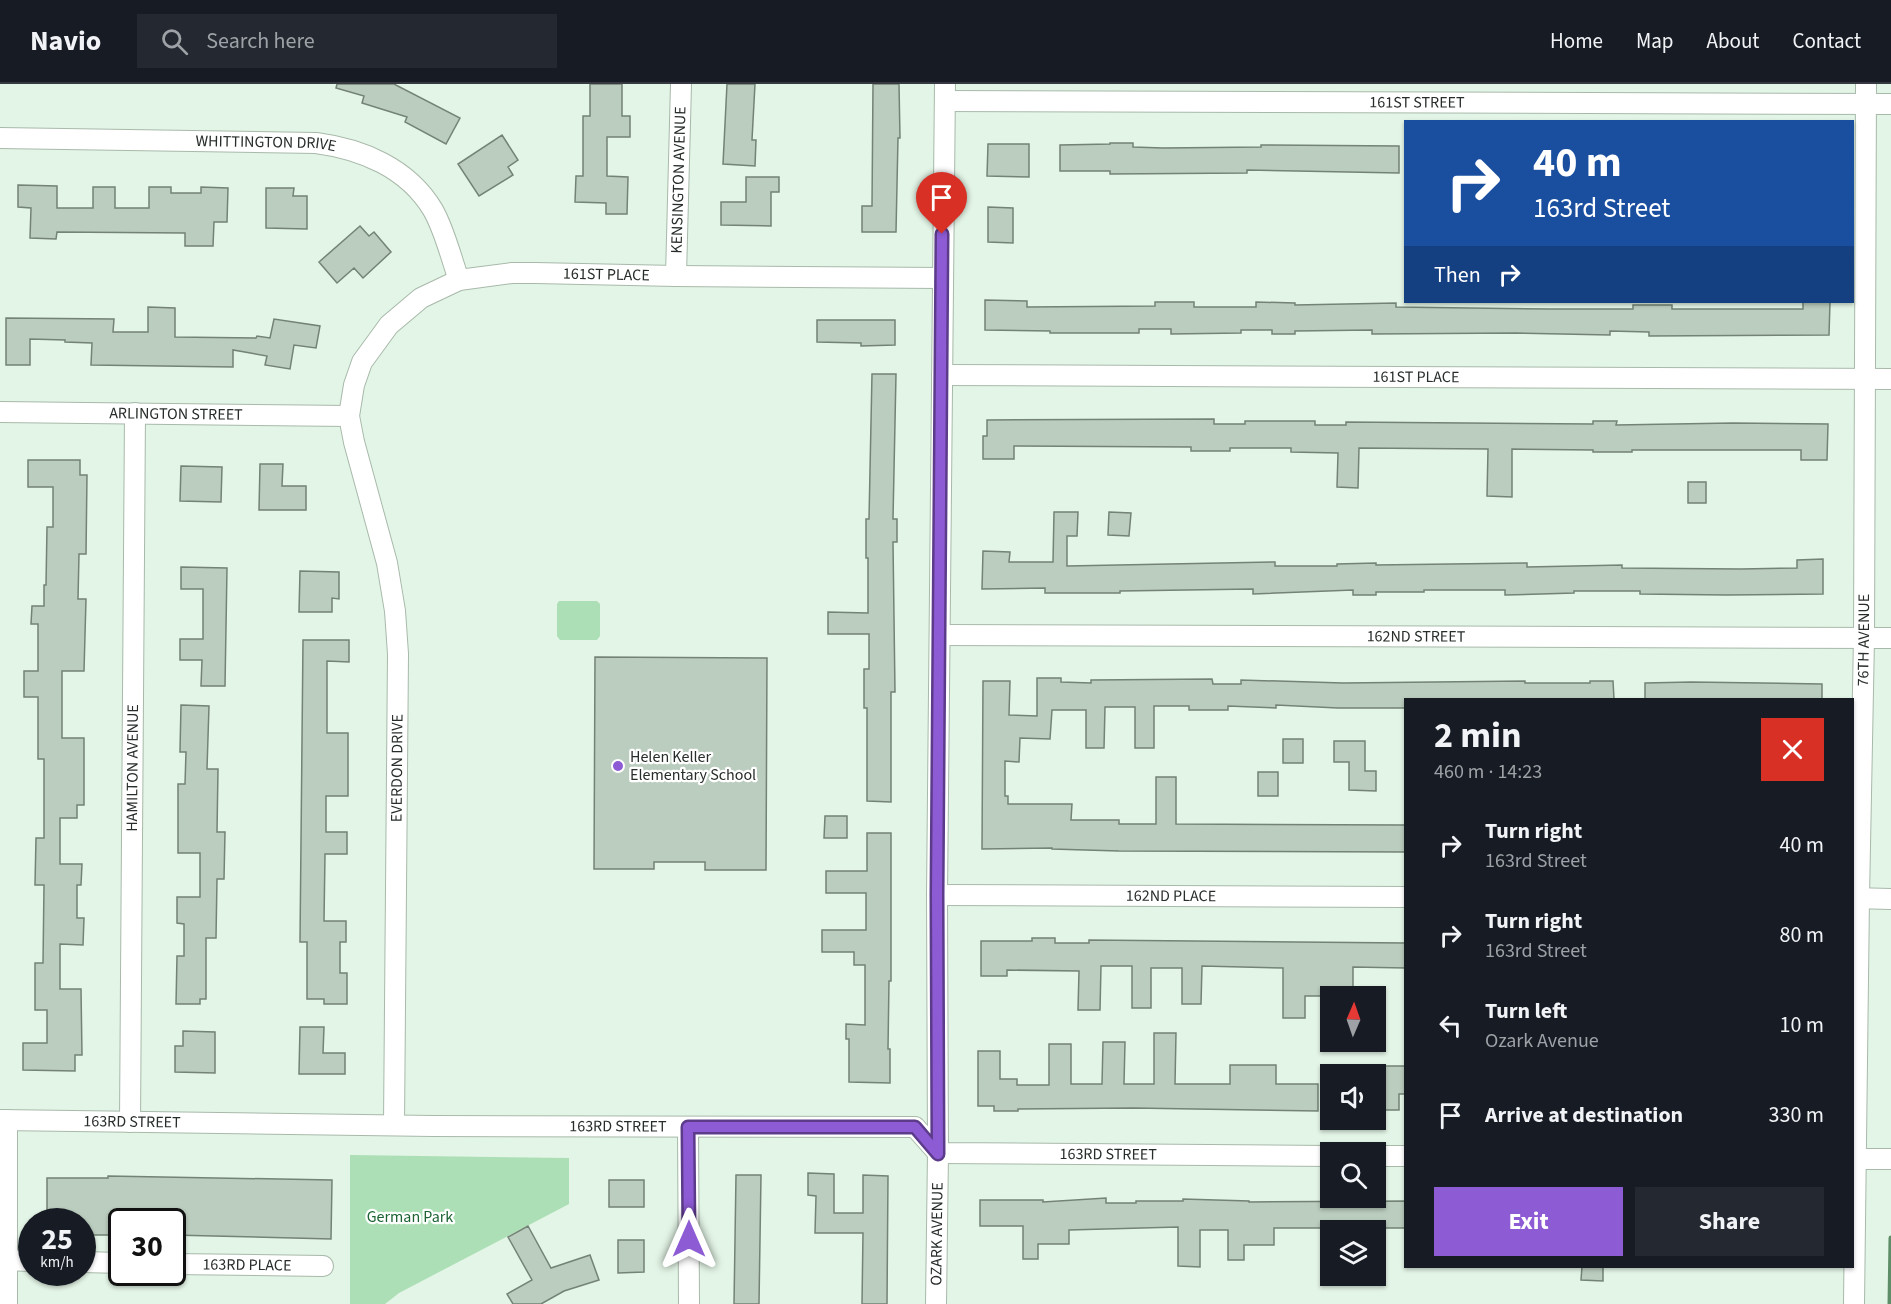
<!DOCTYPE html>
<meta charset="utf-8">
<style>
:root{--surface:#171b24;--page:#242831;--text:#f1f3f6;--muted:#9ea1a6;--line:#363941;--accent:#8d5bd4}
body{margin:0;font-family:"Source Sans 3",sans-serif;background:var(--page);color:var(--text);height:100vh;display:flex;flex-direction:column;font-size:22px;white-space:nowrap}
*{box-sizing:border-box;margin:0}
p{font-size:20px;color:var(--muted)}
.icon{flex:none;width:33px;height:33px;fill:none;stroke:currentColor;stroke-width:2;stroke-linecap:round;stroke-linejoin:round}
.map{position:relative;flex:1;overflow:hidden}
.drawer{position:absolute;left:1404px;top:614px;width:450px;height:570px;display:flex;flex-direction:column;background:var(--surface);border-radius:0px;box-shadow:0 2px 4px #0004}
.drawer>*{flex:none}
.hud{position:absolute;left:1404px;top:36px;width:450px;height:183px;border-radius:0px;box-shadow:0 2px 4px #0004;background:#1a4fa0;color:#fff;overflow:hidden}
.needle{width:39px;rotate:2deg}
.tools{position:absolute;left:1320px;top:902px;display:grid;gap:12px}
.tools a{display:grid;place-items:center;width:66px;height:66px;border-radius:0px;background:var(--surface);box-shadow:0 2px 4px #0004;font-size:30px}
.speed{position:absolute;left:18px;top:1124px;display:flex;gap:12px;font-size:30px;font-weight:700;text-align:center}
.speed>*{display:grid;place-content:center;width:78px;height:78px;border-radius:50%;background:var(--surface);box-shadow:0 2px 4px #0004;line-height:1}
.speed small{font-size:15px;font-weight:400}
.speed .limit{border:3px solid #111;border-radius:9px;background:#fff;color:#111}
.pin{position:absolute;display:grid;place-items:center;width:51px;height:51px;color:#fff;margin:-62px -26px;border-radius:50% 50% 50% 0;rotate:-45deg;box-shadow:0 0 6px #0007}
.pin .icon{rotate:45deg}
.me{position:absolute;width:66px;margin:-33px;rotate:0deg;stroke-linejoin:round;filter:drop-shadow(0 0 4px #0008)}
.turn{display:flex;align-items:center;gap:21px;height:126px;padding:0 30px;font-size:27px}
.turn .icon{width:78px;height:78px;stroke-width:2.5}
.turn b{display:block;font-size:42px;line-height:51px}
.then{display:flex;align-items:center;height:57px;padding:0 30px;background:#0003;gap:12px;font-size:22px}
.round{display:grid;place-items:center;flex:none;width:63px;height:63px;border-radius:0px;background:var(--page)}
.overview{display:flex;align-items:center;justify-content:space-between;height:102px;padding:0 30px}
h1{font-size:36px;font-weight:700;line-height:45px}
.cta{display:flex;gap:12px;margin-top:auto;padding:12px 30px}
.cta a{flex:1;height:69px;border-radius:0px;background:var(--accent);color:#fff;font-size:24px;font-weight:700;line-height:69px;text-align:center}
.cta a+a{background:var(--page);color:var(--text)}
ul{padding:0;list-style:none}
li{display:flex;align-items:center;gap:18px;height:90px;padding:0 30px}
li div{flex:1}
li b{display:block;font-size:22px}
li em{font-style:normal}
header{display:flex;align-items:center;gap:36px;box-sizing:border-box;height:84px;padding:0 30px;background:var(--surface);border-bottom:2px solid var(--line)}
header strong{font-size:28px}
nav{display:flex;gap:33px;margin-inline-start:auto;font-size:21px}
.search{width:420px;height:54px;background:var(--page);display:flex;align-items:center;gap:15px;box-sizing:border-box;padding:0 21px;border-radius:0px;color:var(--muted);font-size:22px}
.map>svg:first-child{display:block}
</style>
<header>
<strong>Navio</strong>
<div class="search"><svg class="icon" aria-label="search" viewBox="0 0 24 24"><circle cx="10" cy="10" r="6"/><path d="M15 15l6 6"/></svg>Search here</div>
<nav><a>Home</a><a>Map</a><a>About</a><a>Contact</a></nav>
</header>
<div class="map">
<svg width="1891" height="1220" viewBox="0 0 1891 1220">
<rect width="100%" height="100%" fill="#e3f5e6"/>
<path fill="#acdfb5" d="M 559,517 L 597,517 L 600,520 L 600,552 L 597,556 L 560,556 L 557,552 L 557,520 Z
M 350,1071 L 569,1074 L 569,1120 L 399,1209 L 385,1220 L 350,1220 Z"/>
<g fill="none" stroke-linecap="round" stroke-linejoin="round">
<path stroke="#5e8e68" stroke-width="5" d="M 1890,1220 L 1891,1154"/>
</g>
<path fill="#bbcdbe" stroke="#738376" stroke-width="1.5" d="M 337,0 L 394,0 L 460,34 L 446,60 L 405,38 L 407,33 L 362,19 L 364,12 L 336,4 Z
M 590,0 L 622,0 L 622,32 L 630,32 L 630,53 L 607,53 L 607,92 L 628,93 L 627,130 L 606,130 L 606,119 L 575,118 L 576,92 L 583,92 L 583,32 L 590,32 Z
M 727,0 L 755,0 L 752,56 L 756,56 L 755,82 L 723,80 Z
M 873,0 L 899,0 L 900,54 L 898,54 L 896,148 L 862,148 L 862,122 L 872,122 Z
M 502,51 L 518,76 L 508,83 L 513,91 L 479,112 L 458,80 Z
M 1110,59 L 1133,59 L 1133,63 L 1163,64 L 1261,63 L 1261,61 L 1399,62 L 1399,89 L 1247,86 L 1247,89 L 1110,90 L 1110,87 L 1060,87 L 1060,61 L 1110,60 Z
M 988,60 L 1029,60 L 1029,93 L 987,92 Z
M 746,93 L 779,93 L 779,108 L 771,108 L 771,142 L 721,141 L 721,118 L 746,118 Z
M 18,101 L 57,102 L 57,124 L 93,124 L 93,103 L 115,103 L 115,124 L 149,124 L 149,103 L 171,103 L 171,109 L 201,109 L 201,103 L 228,104 L 227,138 L 214,138 L 213,162 L 185,162 L 185,149 L 57,148 L 56,155 L 30,154 L 31,124 L 18,123 Z
M 266,104 L 294,104 L 293,112 L 307,112 L 307,145 L 266,144 Z
M 988,123 L 1013,124 L 1013,159 L 988,158 Z
M 360,142 L 369,152 L 374,148 L 391,168 L 363,194 L 354,184 L 337,199 L 319,178 Z
M 985,216 L 1027,217 L 1027,223 L 1155,222 L 1155,218 L 1194,218 L 1194,223 L 1256,223 L 1256,218 L 1295,219 L 1295,221 L 1396,219 L 1396,223 L 1551,225 L 1633,225 L 1633,221 L 1672,221 L 1672,225 L 1803,225 L 1803,218 L 1830,218 L 1829,251 L 1649,252 L 1649,248 L 1610,247 L 1610,251 L 1516,249 L 1372,250 L 1372,246 L 1295,247 L 1295,250 L 1272,250 L 1272,246 L 1241,246 L 1241,249 L 1171,250 L 1171,245 L 1139,245 L 1139,249 L 1050,249 L 1050,247 L 985,246 Z
M 148,223 L 175,224 L 175,253 L 256,254 L 257,252 L 270,254 L 274,235 L 320,242 L 316,264 L 294,261 L 290,285 L 265,281 L 267,272 L 233,266 L 233,283 L 91,281 L 92,259 L 65,258 L 65,256 L 30,255 L 30,281 L 6,281 L 6,234 L 114,235 L 113,248 L 148,248 Z
M 817,236 L 895,236 L 895,261 L 861,262 L 861,259 L 817,258 Z
M 872,290 L 896,290 L 893,435 L 897,435 L 897,458 L 893,458 L 895,608 L 891,608 L 891,718 L 867,717 L 867,624 L 864,624 L 864,585 L 869,585 L 869,550 L 828,550 L 828,528 L 868,529 L 868,474 L 866,474 L 866,435 L 869,435 Z
M 1214,335 L 1214,340 L 1245,340 L 1245,337 L 1315,337 L 1315,341 L 1346,341 L 1346,338 L 1593,340 L 1593,337 L 1617,337 L 1616,341 L 1733,339 L 1828,340 L 1827,376 L 1801,376 L 1801,366 L 1632,366 L 1632,368 L 1593,368 L 1593,366 L 1512,365 L 1512,413 L 1487,412 L 1488,365 L 1359,364 L 1358,404 L 1337,403 L 1338,369 L 1291,368 L 1291,364 L 1230,364 L 1230,367 L 1191,367 L 1191,363 L 1014,362 L 1014,375 L 983,375 L 983,352 L 987,352 L 987,336 Z
M 28,376 L 80,376 L 80,391 L 87,391 L 86,470 L 79,470 L 78,515 L 86,515 L 84,587 L 62,587 L 62,654 L 84,654 L 84,721 L 77,721 L 77,734 L 60,734 L 60,780 L 82,780 L 81,801 L 77,801 L 77,834 L 84,834 L 83,861 L 60,860 L 60,905 L 81,905 L 82,971 L 75,971 L 75,987 L 23,986 L 23,959 L 47,959 L 47,926 L 35,926 L 35,879 L 43,879 L 44,801 L 35,801 L 36,754 L 44,754 L 44,675 L 38,675 L 38,613 L 24,613 L 24,587 L 38,587 L 38,540 L 31,540 L 32,522 L 44,522 L 44,501 L 46,501 L 47,443 L 53,443 L 53,403 L 28,403 Z
M 260,380 L 283,380 L 282,402 L 306,402 L 306,426 L 259,426 Z
M 181,382 L 222,383 L 221,418 L 180,417 Z
M 1688,398 L 1706,398 L 1706,419 L 1688,419 Z
M 1054,428 L 1078,428 L 1077,452 L 1067,452 L 1067,482 L 1275,478 L 1275,482 L 1337,482 L 1337,480 L 1376,479 L 1376,481 L 1527,479 L 1527,483 L 1622,481 L 1622,484 L 1741,485 L 1797,484 L 1797,476 L 1823,475 L 1823,510 L 1727,511 L 1640,510 L 1640,507 L 1574,507 L 1574,509 L 1505,511 L 1505,506 L 1424,506 L 1424,508 L 1376,508 L 1376,511 L 1353,511 L 1353,506 L 1253,510 L 1253,505 L 1120,507 L 1120,509 L 1045,509 L 1045,504 L 982,505 L 983,467 L 1010,468 L 1009,478 L 1053,478 Z
M 1109,428 L 1131,429 L 1129,452 L 1108,451 Z
M 181,483 L 227,484 L 225,602 L 201,602 L 202,576 L 180,576 L 180,555 L 203,555 L 203,505 L 181,505 Z
M 300,487 L 339,488 L 339,515 L 332,514 L 332,528 L 299,528 Z
M 303,556 L 349,556 L 349,578 L 327,577 L 327,649 L 348,649 L 348,712 L 326,712 L 326,748 L 347,748 L 347,770 L 325,770 L 324,837 L 346,837 L 346,858 L 340,858 L 340,889 L 347,889 L 347,920 L 324,920 L 324,915 L 307,915 L 307,858 L 300,858 Z
M 595,573 L 767,574 L 766,786 L 705,786 L 705,778 L 654,778 L 654,785 L 594,785 Z
M 1037,594 L 1061,594 L 1061,598 L 1091,599 L 1091,596 L 1212,595 L 1213,600 L 1241,600 L 1241,596 L 1343,599 L 1525,597 L 1525,599 L 1590,599 L 1590,597 L 1613,597 L 1614,615 L 1406,615 L 1406,624 L 1338,624 L 1276,621 L 1276,624 L 1228,622 L 1228,626 L 1189,626 L 1189,622 L 1154,622 L 1154,664 L 1135,664 L 1135,623 L 1105,623 L 1104,664 L 1086,664 L 1086,626 L 1052,626 L 1050,655 L 1020,654 L 1019,678 L 1005,677 L 1005,712 L 1008,712 L 1008,720 L 1072,720 L 1071,736 L 1119,736 L 1119,740 L 1156,740 L 1156,693 L 1176,693 L 1176,740 L 1406,741 L 1406,768 L 1119,767 L 1052,765 L 1052,764 L 982,765 L 983,597 L 1010,597 L 1009,631 L 1037,632 Z
M 1691,598 L 1822,600 L 1822,615 L 1645,615 L 1645,599 Z
M 181,621 L 209,622 L 207,685 L 218,685 L 217,748 L 225,748 L 224,795 L 217,795 L 216,854 L 206,854 L 206,915 L 200,915 L 200,920 L 176,920 L 177,872 L 184,872 L 184,840 L 177,839 L 177,813 L 200,813 L 200,769 L 178,769 L 178,700 L 185,700 L 186,668 L 180,668 Z
M 1283,655 L 1303,655 L 1303,679 L 1283,679 Z
M 1334,657 L 1365,657 L 1365,687 L 1376,687 L 1376,707 L 1349,706 L 1349,678 L 1334,678 Z
M 1258,688 L 1278,688 L 1278,712 L 1258,712 Z
M 825,732 L 847,732 L 847,754 L 824,754 Z
M 867,749 L 891,749 L 891,897 L 889,897 L 888,965 L 890,965 L 890,999 L 849,998 L 849,955 L 846,955 L 846,940 L 865,941 L 865,881 L 854,881 L 854,868 L 822,868 L 822,846 L 866,846 L 866,809 L 826,809 L 826,787 L 867,787 Z
M 1032,854 L 1055,854 L 1055,859 L 1089,859 L 1089,856 L 1406,859 L 1406,884 L 1353,883 L 1353,912 L 1305,912 L 1305,934 L 1283,934 L 1283,884 L 1202,882 L 1201,920 L 1182,920 L 1182,884 L 1151,884 L 1151,924 L 1132,924 L 1132,882 L 1101,882 L 1100,926 L 1078,926 L 1079,887 L 1007,886 L 1007,892 L 981,892 L 981,857 L 1032,857 Z
M 300,943 L 324,943 L 323,969 L 345,969 L 345,990 L 299,990 Z
M 183,947 L 215,948 L 215,989 L 175,988 L 175,962 L 183,962 Z
M 1154,949 L 1176,949 L 1175,1000 L 1230,1000 L 1230,981 L 1276,981 L 1276,1000 L 1318,1000 L 1318,1027 L 1133,1024 L 1018,1025 L 1018,1027 L 994,1027 L 994,1022 L 978,1022 L 978,967 L 1000,967 L 1000,995 L 1017,995 L 1017,1001 L 1049,1001 L 1049,960 L 1071,960 L 1071,1000 L 1102,1000 L 1103,958 L 1125,958 L 1124,1000 L 1154,1000 Z
M 1381,982 L 1406,982 L 1406,1010 L 1399,1010 L 1399,1026 L 1381,1026 Z
M 808,1089 L 834,1090 L 834,1129 L 863,1129 L 863,1091 L 888,1092 L 887,1220 L 862,1220 L 863,1149 L 815,1149 L 816,1112 L 808,1111 Z
M 736,1091 L 761,1091 L 759,1220 L 734,1220 Z
M 108,1092 L 332,1096 L 331,1155 L 172,1151 L 172,1137 L 122,1137 L 122,1151 L 82,1151 L 82,1137 L 47,1137 L 47,1094 L 108,1094 Z
M 609,1096 L 644,1096 L 644,1123 L 609,1123 Z
M 1106,1114 L 1106,1119 L 1136,1119 L 1136,1117 L 1183,1117 L 1183,1115 L 1249,1117 L 1249,1118 L 1406,1117 L 1406,1144 L 1274,1144 L 1274,1161 L 1244,1161 L 1244,1176 L 1228,1176 L 1228,1146 L 1200,1146 L 1200,1183 L 1178,1182 L 1178,1143 L 1069,1146 L 1069,1160 L 1038,1160 L 1038,1175 L 1023,1175 L 1023,1142 L 980,1142 L 980,1116 L 1043,1116 L 1043,1118 Z
M 528,1142 L 551,1184 L 590,1171 L 599,1196 L 564,1207 L 541,1220 L 513,1220 L 507,1210 L 532,1196 L 508,1153 Z
M 618,1156 L 644,1156 L 644,1188 L 618,1189 Z
M 1582,1182 L 1603,1182 L 1603,1197 L 1581,1196 Z"/>
<g fill="none" stroke-linecap="round" stroke-linejoin="round">
<defs>
<g id="minor">
<path id="s1" d="M 945,17 L 1891,20"/>
<path id="s2" d="M 0,54 L 316,59 C 362,65 408,84 433,126 C 445,147 451,174 459,196"/>
<path id="s3" d="M 676,192 L 681,0"/>
<path id="s4" d="M 942,291 L 1891,295"/>
<path id="s5" d="M 0,328 L 349,332"/>
<path id="s6" d="M 940,551 L 1891,554"/>
<path id="s7" d="M 937,811 L 1406,813"/>
<path d="M 1852,814 L 1891,815"/>
<path id="s8" d="M 0,1036 L 433,1042 L 912,1043 L 915,1043 L 938,1069 L 1330,1072"/>
<path id="s9" d="M 130,1038 L 135,329"/>
<path id="s10" d="M 394,1041 L 398,570 L 395,527 L 387,479 L 354,358 L 349,332 L 354,301 L 362,278 L 389,241 L 421,214 L 459,196 L 512,189 L 535,189 L 676,192 L 942,194"/>
<path d="M 688,1043 L 689,1220"/>
<path d="M 1376,1072 L 1406,1072"/>
<path d="M 1852,1075 L 1891,1075"/>
<path d="M 0,1176 L 32,1177"/>
<path d="M 82,1178 L 122,1179"/>
<path id="s11" d="M 172,1180 L 323,1182"/>
<path d="M 7,1220 L 7,1036"/>
<path id="s12" d="M 936,1220 L 938,1069 L 937,811 L 945,0"/>
<path id="s13" d="M 1854,1220 L 1859,814 L 1864,554 L 1866,0"/>
</g>
</defs>
<use href="#minor" stroke="#a8b9aa" stroke-width="22"/>
<use href="#minor" stroke="#fff" stroke-width="20"/>
</g>
<g fill="none" stroke-linecap="round" stroke-linejoin="round">
<defs>
<path id="route" d="M 689,1155 L 688,1043 L 915,1043 L 938,1070 L 937,811 L 942,150"/>
</defs>
<use href="#route" stroke="#5c3b8a" stroke-width="15"/>
<use href="#route" stroke="#8d5bd4" stroke-width="10"/>
</g>
<circle fill="#8d5bd4" stroke="#fff" stroke-width="2" cx="618" cy="682" r="6"/>
<g text-anchor="middle" dominant-baseline="central" stroke-width="4.5" stroke-linejoin="round" paint-order="stroke">
<g font-size="16" fill="#272d28" stroke="#fff">
<text stroke="none"><textPath href="#s1" startOffset="472">161ST STREET</textPath></text>
<text stroke="none"><textPath href="#s2" startOffset="266">WHITTINGTON DRIVE</textPath></text>
<text stroke="none"><textPath href="#s3" startOffset="96">KENSINGTON AVENUE</textPath></text>
<text stroke="none"><textPath href="#s10" startOffset="1048">161ST PLACE</textPath></text>
<text stroke="none"><textPath href="#s4" startOffset="474">161ST PLACE</textPath></text>
<text stroke="none"><textPath href="#s5" startOffset="176">ARLINGTON STREET</textPath></text>
<text stroke="none"><textPath href="#s6" startOffset="476">162ND STREET</textPath></text>
<text stroke="none"><textPath href="#s13" startOffset="664">76TH AVENUE</textPath></text>
<text stroke="none"><textPath href="#s9" startOffset="354">HAMILTON AVENUE</textPath></text>
<text stroke="none"><textPath href="#s10" startOffset="357">EVERDON DRIVE</textPath></text>
<text stroke="none"><textPath href="#s7" startOffset="234">162ND PLACE</textPath></text>
<text stroke="none"><textPath href="#s8" startOffset="132">163RD STREET</textPath></text>
<text stroke="none"><textPath href="#s8" startOffset="618">163RD STREET</textPath></text>
<text stroke="none"><textPath href="#s8" startOffset="1120">163RD STREET</textPath></text>
<text stroke="none"><textPath href="#s12" startOffset="70">OZARK AVENUE</textPath></text>
<text stroke="none"><textPath href="#s11" startOffset="75">163RD PLACE</textPath></text>
</g>
<g font-size="16" fill="#272d28" stroke="#fff" text-anchor="start">
<text x="630" y="673">Helen Keller<tspan x="630" dy="18">Elementary School</tspan></text>
</g>
<g font-size="16" fill="#1c6333" stroke="#fff">
<text x="410" y="1133">German Park</text>
</g>
</g>
</svg>
<div class="tools">
<a><svg class="needle" viewBox="-14 -14 28 28"><path d="M0-13l5 13h-10z" fill="#e53935"/><path d="M0 13l5-13h-10z" fill="#9ea1a6"/></svg></a>
<a><svg class="icon" aria-label="sound" viewBox="0 0 24 24"><path d="M4 9h4l5-4v14l-5-4H4zM17 9q2 3 0 6"/></svg></a>
<a><svg class="icon" aria-label="search" viewBox="0 0 24 24"><circle cx="10" cy="10" r="6"/><path d="M15 15l6 6"/></svg></a>
<a><svg class="icon" aria-label="layers" viewBox="0 0 24 24"><path d="M12 4l9 5-9 5-9-5zM3 14l9 5 9-5"/></svg></a>
</div>
<div class="speed"><div>25<small>km/h</small></div><div class="limit">30</div></div>
<div class="pin" style="left:942px;top:150px;background:#d93025"><svg class="icon" aria-label="arrive" viewBox="0 0 24 24"><path d="M6 21V4h12l-3 4 3 4H6"/></svg></div>
<svg class="me" style="left:689px;top:1155px" viewBox="-20 -20 40 40"><path d="M0-17L14 15 0 8-14 15z" fill="#8d5bd4" stroke="#fff" stroke-width="4"/></svg>
<div class="hud">
<div class="turn"><svg class="icon" aria-label="right" viewBox="0 0 24 24"><path d="M7 20v-9h11M14 6l5 5-5 5"/></svg><div><b>40 m</b>163rd Street</div></div>
<div class="then">Then<svg class="icon" aria-label="right" viewBox="0 0 24 24"><path d="M7 20v-9h11M14 6l5 5-5 5"/></svg></div>
</div>
<section class="drawer">
<div class="overview"><div><h1>2 min</h1><p>460 m · 14:23</p></div><a class="round" style="background:#d93025;color:#fff"><svg class="icon" aria-label="close" viewBox="0 0 24 24"><path d="M6 6l12 12M18 6L6 18"/></svg></a></div>
<ul>
<li><svg class="icon" aria-label="right" viewBox="0 0 24 24"><path d="M7 20v-9h11M14 6l5 5-5 5"/></svg><div><b>Turn right</b><p>163rd Street</p></div><em>40 m</em></li>
<li><svg class="icon" aria-label="right" viewBox="0 0 24 24"><path d="M7 20v-9h11M14 6l5 5-5 5"/></svg><div><b>Turn right</b><p>163rd Street</p></div><em>80 m</em></li>
<li><svg class="icon" aria-label="left" viewBox="0 0 24 24"><path d="M17 20v-9H6M10 6l-5 5 5 5"/></svg><div><b>Turn left</b><p>Ozark Avenue</p></div><em>10 m</em></li>
<li><svg class="icon" aria-label="arrive" viewBox="0 0 24 24"><path d="M6 21V4h12l-3 4 3 4H6"/></svg><div><b>Arrive at destination</b></div><em>330 m</em></li>
</ul>
<div class="cta"><a>Exit</a><a>Share</a></div>
</section>
</div>
